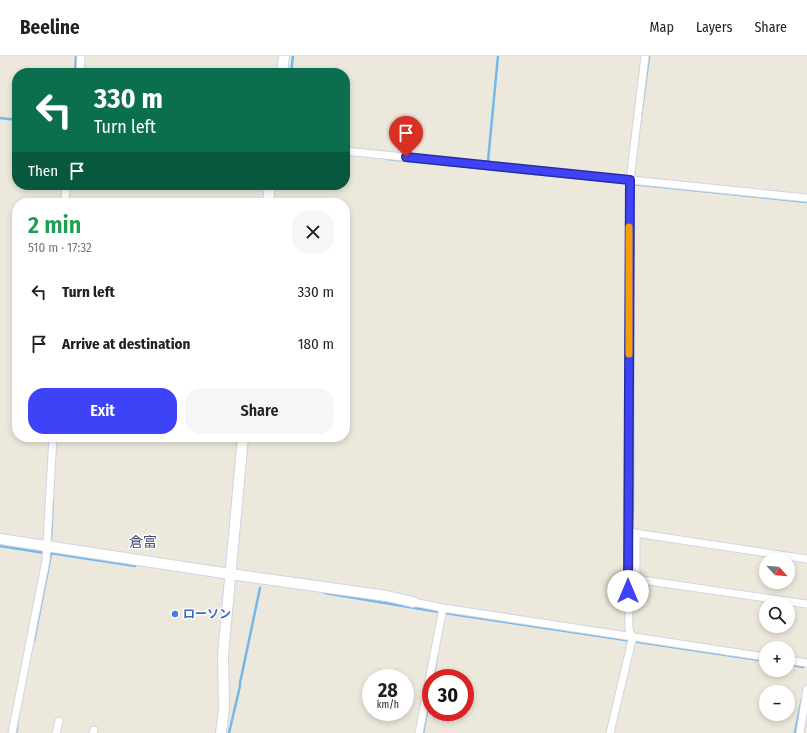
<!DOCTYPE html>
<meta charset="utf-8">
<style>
:root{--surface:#fff;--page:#f6f6f6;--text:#222;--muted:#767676;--line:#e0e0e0;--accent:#3f43f7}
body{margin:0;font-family:"Fira Sans Condensed","Noto Sans JP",sans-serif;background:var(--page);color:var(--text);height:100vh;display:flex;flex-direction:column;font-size:15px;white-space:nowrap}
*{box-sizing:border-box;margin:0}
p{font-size:13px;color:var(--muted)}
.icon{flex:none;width:22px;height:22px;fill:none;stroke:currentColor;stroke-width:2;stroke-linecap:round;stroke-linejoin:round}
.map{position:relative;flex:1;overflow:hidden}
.drawer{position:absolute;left:12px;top:142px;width:338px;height:244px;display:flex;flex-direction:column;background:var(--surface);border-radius:16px;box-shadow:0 2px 6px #0003}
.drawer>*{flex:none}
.guide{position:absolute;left:12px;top:12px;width:338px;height:122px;border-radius:16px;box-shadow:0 2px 6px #0003;background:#0b6e4f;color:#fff;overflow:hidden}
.needle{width:26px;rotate:116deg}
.tools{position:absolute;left:759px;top:497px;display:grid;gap:8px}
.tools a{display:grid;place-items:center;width:36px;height:36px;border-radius:50%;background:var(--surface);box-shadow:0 2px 6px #0003;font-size:20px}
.speed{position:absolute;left:362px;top:613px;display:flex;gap:8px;font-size:20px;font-weight:700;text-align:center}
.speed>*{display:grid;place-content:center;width:52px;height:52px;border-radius:50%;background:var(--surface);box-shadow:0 2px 6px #0003;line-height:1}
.speed small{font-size:10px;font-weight:400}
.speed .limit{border:6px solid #d22;background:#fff;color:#111}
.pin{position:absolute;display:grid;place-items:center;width:34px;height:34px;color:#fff;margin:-41px -17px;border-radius:50% 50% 50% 0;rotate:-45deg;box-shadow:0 0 4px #0007}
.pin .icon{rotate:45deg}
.me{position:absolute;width:44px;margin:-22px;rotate:0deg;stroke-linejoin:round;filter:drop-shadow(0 0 3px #0008)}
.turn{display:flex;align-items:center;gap:14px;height:84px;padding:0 16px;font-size:18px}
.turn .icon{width:52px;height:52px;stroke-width:2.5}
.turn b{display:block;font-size:28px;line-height:34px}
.then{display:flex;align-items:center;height:38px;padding:0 16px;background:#0003;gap:8px;font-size:15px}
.round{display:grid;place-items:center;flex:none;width:42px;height:42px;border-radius:16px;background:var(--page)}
.head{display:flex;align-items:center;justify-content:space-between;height:68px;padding:0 16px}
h1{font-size:24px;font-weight:600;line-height:30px;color:#1e9e55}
.primary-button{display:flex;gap:8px;margin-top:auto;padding:8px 16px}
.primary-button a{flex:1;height:46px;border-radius:16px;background:var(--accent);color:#fff;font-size:16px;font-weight:600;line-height:46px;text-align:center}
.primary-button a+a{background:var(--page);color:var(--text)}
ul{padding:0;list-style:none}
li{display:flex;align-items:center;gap:12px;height:52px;padding:0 16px}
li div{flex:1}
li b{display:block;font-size:15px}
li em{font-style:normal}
header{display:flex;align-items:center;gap:24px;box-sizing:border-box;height:56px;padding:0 20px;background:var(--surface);border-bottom:1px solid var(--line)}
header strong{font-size:19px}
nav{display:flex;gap:22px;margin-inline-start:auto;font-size:14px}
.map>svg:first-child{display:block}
</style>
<header>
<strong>Beeline</strong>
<nav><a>Map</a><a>Layers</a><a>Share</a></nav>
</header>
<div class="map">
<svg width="807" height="677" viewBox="0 0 807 677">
<rect width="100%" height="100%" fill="#ece8dc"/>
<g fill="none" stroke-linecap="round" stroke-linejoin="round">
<path stroke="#71b8ec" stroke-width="2.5" d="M 75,17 L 76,0
M 291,17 L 293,0
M 0,62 L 17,64
M 640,67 L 649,0
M 388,103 L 625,127
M 488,105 L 498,0
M 633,131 L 633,128 L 807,146
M 632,477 L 633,450 L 633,260
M 51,483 L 53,443
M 0,490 L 45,497
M 50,497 L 135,510
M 632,506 L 632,531
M 325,537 L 445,557 L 766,605
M 34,585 L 51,498
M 788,608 L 803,611
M 433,622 L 437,601
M 16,677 L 18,663
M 229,677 L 240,630 L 240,627 L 260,532
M 423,677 L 431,634
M 795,677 L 802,643"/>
<defs>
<path id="street" d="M 80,17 L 81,0
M 345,95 L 807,142
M 65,147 L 66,129
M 628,476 L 807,503
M 628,522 L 807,548
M 636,523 L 636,477
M 413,546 L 443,552 L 419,677
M 443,552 L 766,601
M 788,604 L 807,607
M 12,677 L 46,504 L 53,381
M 56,677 L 59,665
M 93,677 L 94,674
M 610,677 L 632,584 L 629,573 L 628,522 L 630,124 L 645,0
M 800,677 L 807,633"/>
<path id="secondary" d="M 282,17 L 284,0
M 268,147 L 270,129
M 0,483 L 230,518 L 387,540 L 413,546
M 221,677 L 224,652 L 223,599 L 243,381"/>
</defs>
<use href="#street" stroke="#d2d2e3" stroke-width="9"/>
<use href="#secondary" stroke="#d2d2e3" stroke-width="12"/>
<use href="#street" stroke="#fff" stroke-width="7"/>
<use href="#secondary" stroke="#fff" stroke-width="10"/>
</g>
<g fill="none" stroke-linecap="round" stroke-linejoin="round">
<defs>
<path id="route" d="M 406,101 L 630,124 L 628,535"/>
</defs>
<use href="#route" stroke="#292ca1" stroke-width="10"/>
<use href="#route" stroke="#3f43f7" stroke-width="7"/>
<path stroke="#f59e0b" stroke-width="7" d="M 629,171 L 629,298"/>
</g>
<circle fill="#3f7fe0" stroke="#fff" stroke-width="1.5" cx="175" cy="558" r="4"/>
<g text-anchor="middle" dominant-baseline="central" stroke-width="3" stroke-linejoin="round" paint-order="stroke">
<g font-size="12" font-weight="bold" fill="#366cbe" stroke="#fff" text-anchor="start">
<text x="183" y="558">ローソン</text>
</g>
<g font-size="14" fill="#4b4c7a" stroke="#fff">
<text x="143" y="486">倉富</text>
</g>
</g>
</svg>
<div class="tools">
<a><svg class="needle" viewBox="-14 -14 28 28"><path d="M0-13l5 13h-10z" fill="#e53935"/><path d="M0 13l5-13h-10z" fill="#767676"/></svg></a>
<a><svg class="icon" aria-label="search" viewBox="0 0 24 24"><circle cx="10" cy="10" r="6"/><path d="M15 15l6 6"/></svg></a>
<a>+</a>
<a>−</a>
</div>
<div class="speed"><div>28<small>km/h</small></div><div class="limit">30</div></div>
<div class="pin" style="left:406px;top:101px;background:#d93025"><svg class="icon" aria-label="arrive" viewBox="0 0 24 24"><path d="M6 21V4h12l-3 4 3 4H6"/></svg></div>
<svg class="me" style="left:628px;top:535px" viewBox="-20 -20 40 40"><circle r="19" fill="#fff"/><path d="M0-13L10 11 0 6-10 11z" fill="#3f43f7"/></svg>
<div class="guide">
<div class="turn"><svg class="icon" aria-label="left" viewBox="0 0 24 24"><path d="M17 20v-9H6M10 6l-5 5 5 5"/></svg><div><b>330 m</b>Turn left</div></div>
<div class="then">Then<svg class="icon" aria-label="arrive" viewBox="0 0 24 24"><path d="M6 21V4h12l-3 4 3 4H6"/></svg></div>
</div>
<section class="drawer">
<div class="head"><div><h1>2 min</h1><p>510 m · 17:32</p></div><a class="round"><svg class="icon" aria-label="close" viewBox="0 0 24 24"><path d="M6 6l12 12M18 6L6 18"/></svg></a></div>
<ul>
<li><svg class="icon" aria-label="left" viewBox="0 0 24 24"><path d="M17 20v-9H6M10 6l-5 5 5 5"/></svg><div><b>Turn left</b></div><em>330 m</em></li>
<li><svg class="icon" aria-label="arrive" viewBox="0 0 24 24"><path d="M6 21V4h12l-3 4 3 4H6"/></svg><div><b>Arrive at destination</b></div><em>180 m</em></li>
</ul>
<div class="primary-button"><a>Exit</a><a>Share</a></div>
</section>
</div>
